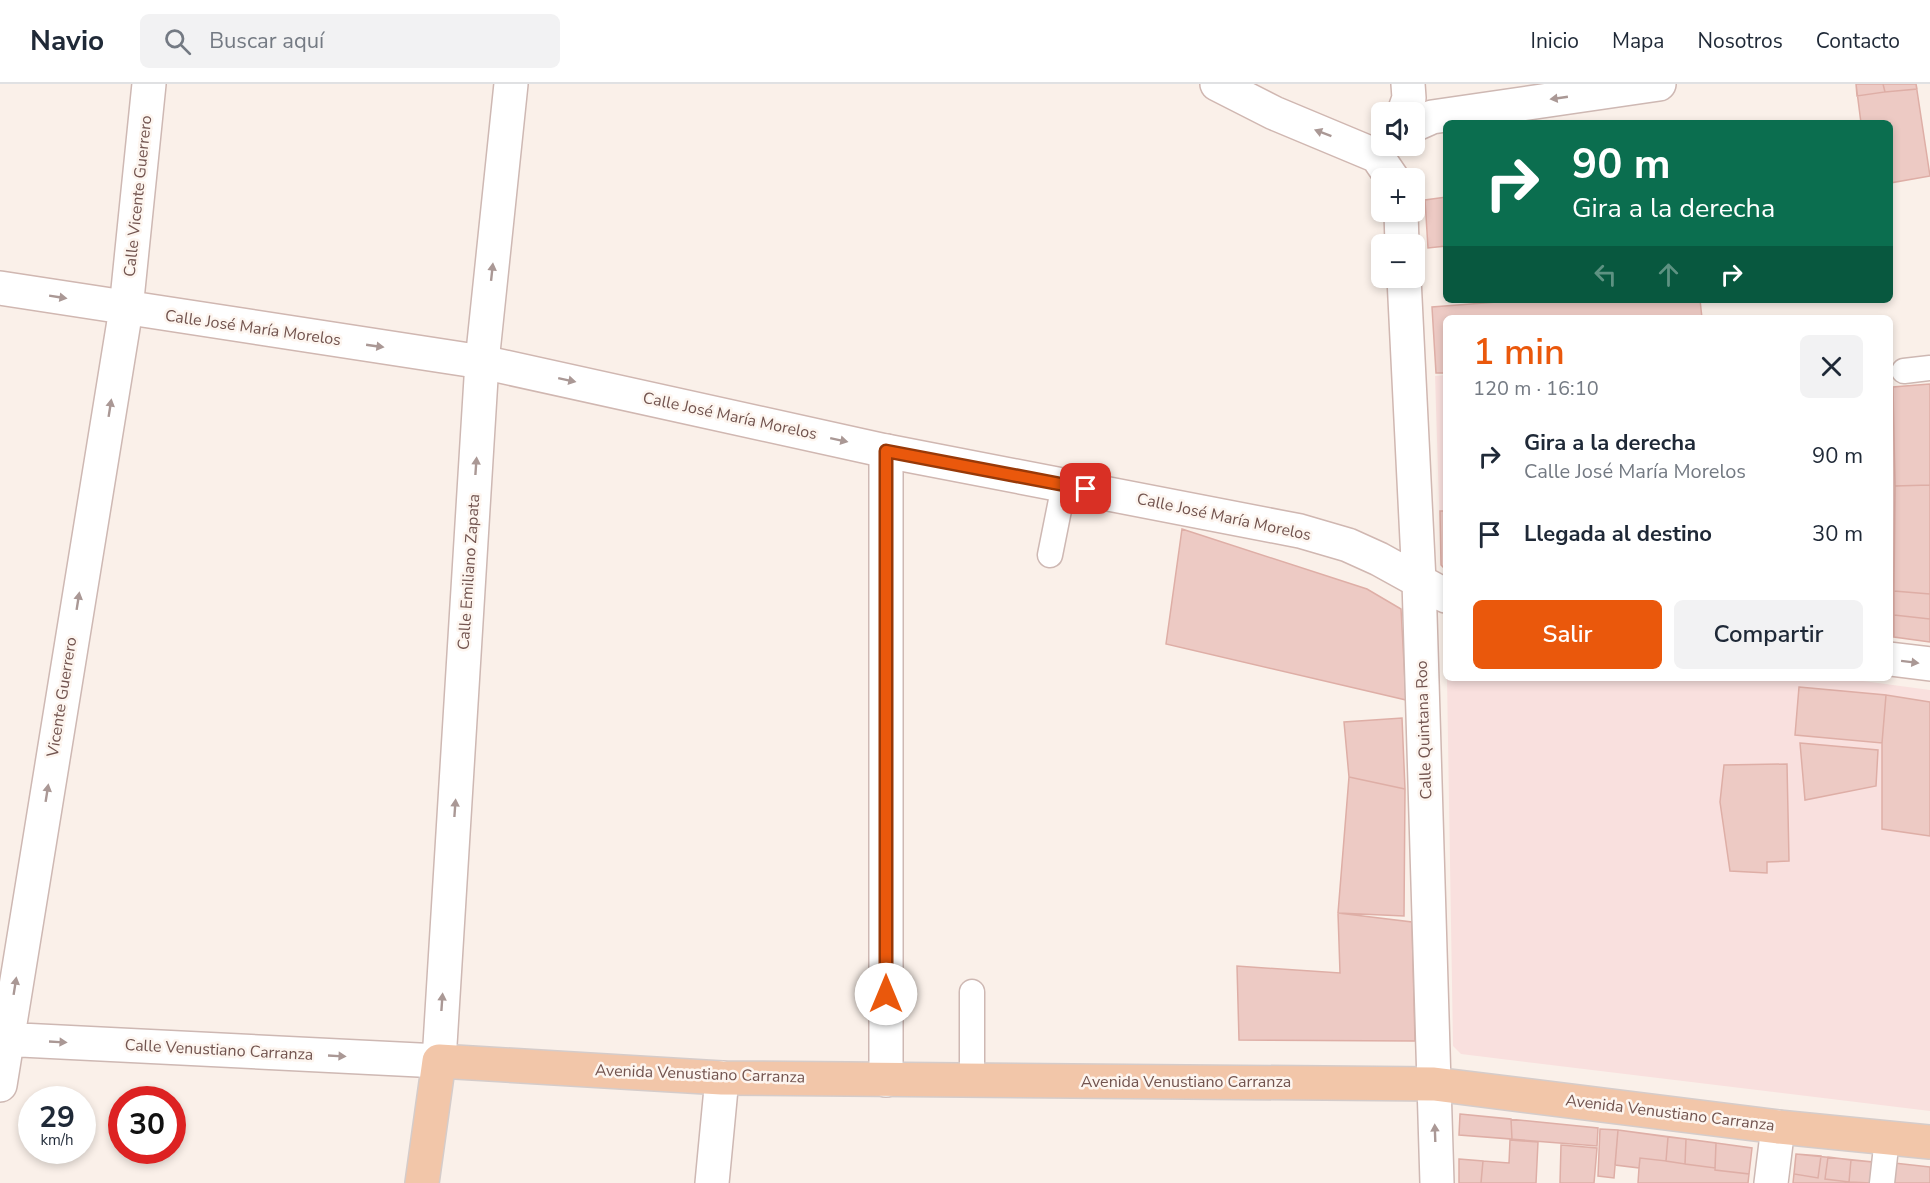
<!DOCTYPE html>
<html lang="es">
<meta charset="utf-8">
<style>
:root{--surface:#fff;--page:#f2f2f3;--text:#1f2937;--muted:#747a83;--line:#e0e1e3;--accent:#ea580c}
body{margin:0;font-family:"Nunito Sans",sans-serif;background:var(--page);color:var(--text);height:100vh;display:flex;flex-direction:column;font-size:22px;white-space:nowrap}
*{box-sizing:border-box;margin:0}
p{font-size:20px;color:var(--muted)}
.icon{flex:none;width:33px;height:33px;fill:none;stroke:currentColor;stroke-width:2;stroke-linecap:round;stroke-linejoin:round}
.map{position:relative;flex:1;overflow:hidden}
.drawer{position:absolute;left:1443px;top:231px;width:450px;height:366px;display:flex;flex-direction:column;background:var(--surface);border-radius:9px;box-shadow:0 3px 9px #0003}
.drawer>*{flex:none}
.hud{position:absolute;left:1443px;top:36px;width:450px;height:183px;border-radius:9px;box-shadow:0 3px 9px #0003;background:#0b6e4f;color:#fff;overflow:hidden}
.tools{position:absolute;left:1371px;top:18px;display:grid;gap:12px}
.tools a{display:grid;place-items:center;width:54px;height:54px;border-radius:9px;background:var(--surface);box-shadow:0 3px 9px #0003;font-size:30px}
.speed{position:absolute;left:18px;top:1002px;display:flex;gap:12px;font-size:30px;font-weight:700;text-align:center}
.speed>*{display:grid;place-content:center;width:78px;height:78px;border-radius:50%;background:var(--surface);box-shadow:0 3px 9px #0003;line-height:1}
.speed small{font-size:15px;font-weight:400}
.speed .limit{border:9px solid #d22;background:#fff;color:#111}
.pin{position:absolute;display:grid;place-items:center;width:51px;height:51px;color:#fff;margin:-26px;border-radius:12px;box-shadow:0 3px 9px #0006}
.me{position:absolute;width:66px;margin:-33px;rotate:0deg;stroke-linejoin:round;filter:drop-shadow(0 0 4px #0008)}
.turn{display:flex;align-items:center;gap:21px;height:126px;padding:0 30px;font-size:27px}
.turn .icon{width:78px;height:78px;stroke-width:2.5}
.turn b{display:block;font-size:42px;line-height:51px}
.lanes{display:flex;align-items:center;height:57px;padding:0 30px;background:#0003;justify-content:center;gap:30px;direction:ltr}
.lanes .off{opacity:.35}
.round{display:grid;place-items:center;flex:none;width:63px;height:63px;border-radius:9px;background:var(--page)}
.overview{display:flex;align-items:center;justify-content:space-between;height:102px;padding:0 30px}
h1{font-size:36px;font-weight:600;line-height:45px;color:var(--accent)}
.primary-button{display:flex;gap:12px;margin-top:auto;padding:12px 30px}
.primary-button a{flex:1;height:69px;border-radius:9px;background:var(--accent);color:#fff;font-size:24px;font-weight:600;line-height:69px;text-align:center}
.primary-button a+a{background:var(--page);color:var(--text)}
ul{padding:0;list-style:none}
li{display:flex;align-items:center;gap:18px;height:78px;padding:0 30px}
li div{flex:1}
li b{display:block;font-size:22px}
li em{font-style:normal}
header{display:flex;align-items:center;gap:36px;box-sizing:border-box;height:84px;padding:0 30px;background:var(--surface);border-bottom:2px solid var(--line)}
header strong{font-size:28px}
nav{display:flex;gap:33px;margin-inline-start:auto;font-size:21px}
.search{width:420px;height:54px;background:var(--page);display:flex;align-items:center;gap:15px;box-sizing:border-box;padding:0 21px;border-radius:9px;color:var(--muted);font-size:22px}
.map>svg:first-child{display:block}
</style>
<header>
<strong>Navio</strong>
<div class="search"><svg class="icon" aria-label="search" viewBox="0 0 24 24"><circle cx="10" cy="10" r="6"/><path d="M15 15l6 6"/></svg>Buscar aquí</div>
<nav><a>Inicio</a><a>Mapa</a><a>Nosotros</a><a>Contacto</a></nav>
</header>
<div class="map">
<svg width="1930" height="1099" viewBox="0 0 1930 1099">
<rect width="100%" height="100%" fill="#faf0e9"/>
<path fill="#f9e0de" d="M 1446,291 L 1446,487 L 1441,482 L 1435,292 Z
M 1447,594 L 1841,594 L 1930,606 L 1930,1027 L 1461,970 L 1453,962 Z"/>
<path fill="#edcac4" stroke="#deaea6" stroke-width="1.5" d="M 1856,0 L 1916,0 L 1930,92 L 1890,99 L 1890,39 L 1861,39 Z
M 1856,0 L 1883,0 L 1885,8 L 1857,12 Z
M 1883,0 L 1916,0 L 1917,5 L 1885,8 Z
M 1446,113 L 1446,162 L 1428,164 L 1425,116 Z
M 1523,216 L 1700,216 L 1702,234 L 1446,234 L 1446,289 L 1436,289 L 1432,223 Z
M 1930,300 L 1930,401 L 1895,402 L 1893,303 Z
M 1890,303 L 1893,303 L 1895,402 L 1893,553 L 1890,553 Z
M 1930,401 L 1930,510 L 1894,507 L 1895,402 Z
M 1440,427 L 1446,427 L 1446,486 L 1441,481 Z
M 1182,445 L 1367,505 L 1401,525 L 1406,616 L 1166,560 Z
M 1894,507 L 1930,510 L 1930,558 L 1894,553 Z
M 1894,531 L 1930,535 L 1930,558 L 1894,553 Z
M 1799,603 L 1886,611 L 1882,659 L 1795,651 Z
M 1886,611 L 1930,618 L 1930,752 L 1882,745 L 1882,659 Z
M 1402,634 L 1405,705 L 1349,693 L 1344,638 Z
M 1800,659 L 1878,666 L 1876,702 L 1805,716 Z
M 1787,680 L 1789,777 L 1767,778 L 1767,789 L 1730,787 L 1720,718 L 1724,681 Z
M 1349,693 L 1405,705 L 1404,832 L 1338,829 Z
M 1338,829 L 1412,838 L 1415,957 L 1239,956 L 1237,882 L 1340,889 Z
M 1460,1030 L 1598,1044 L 1597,1062 L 1459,1051 Z
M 1460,1030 L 1511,1035 L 1512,1055 L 1459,1051 Z
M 1600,1045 L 1618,1046 L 1614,1094 L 1598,1092 Z
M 1618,1046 L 1716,1059 L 1715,1086 L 1749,1090 L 1748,1099 L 1638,1099 L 1639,1084 L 1615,1081 Z
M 1618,1046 L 1668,1053 L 1666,1077 L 1640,1074 L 1639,1084 L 1615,1081 Z
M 1668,1053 L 1686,1055 L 1685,1080 L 1666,1077 Z
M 1686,1055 L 1716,1059 L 1715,1084 L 1685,1080 Z
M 1510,1056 L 1538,1058 L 1536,1099 L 1481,1099 L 1483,1077 L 1509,1079 Z
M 1716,1059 L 1752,1064 L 1749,1090 L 1715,1086 Z
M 1561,1061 L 1597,1064 L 1594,1099 L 1560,1099 Z
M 1796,1070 L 1873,1078 L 1871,1099 L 1793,1099 Z
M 1796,1070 L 1821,1072 L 1818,1094 L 1794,1090 Z
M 1828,1073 L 1851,1076 L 1849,1098 L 1825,1095 Z
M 1459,1075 L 1483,1077 L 1481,1099 L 1459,1099 Z
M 1851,1076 L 1873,1078 L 1871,1099 L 1849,1098 Z
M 1894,1079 L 1930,1083 L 1930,1099 L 1893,1099 Z"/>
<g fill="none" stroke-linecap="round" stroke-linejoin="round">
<defs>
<path id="service" d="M 1904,287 L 1930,284
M 1050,471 L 1064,401
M 972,997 L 972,908
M 1882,1099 L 1887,1054"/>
<path id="minor" d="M 1414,41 L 1432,33 L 1659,0
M 0,955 L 439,977 L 482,278 L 511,0
M 886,996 L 886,367
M 1434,1000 L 1437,1099
M 0,1001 L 126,225 L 149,0
M 712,1099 L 722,994
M 1771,1099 L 1778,1043"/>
<path id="secondary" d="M 1217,0 L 1274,29 L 1377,72 L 1392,94
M 1404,28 L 1409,14 L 1408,0
M 1401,128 L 1402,160
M 1404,194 L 1419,497 L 1434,1000
M 0,204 L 482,278 L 886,367 L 1300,447 L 1348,461 L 1379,475 L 1446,512
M 1890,575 L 1930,580"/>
<path id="primary" d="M 422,1099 L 439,977 L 722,994 L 1434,1000 L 1778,1043 L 1930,1058"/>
</defs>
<use href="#service" stroke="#ceb8b3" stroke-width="27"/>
<use href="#minor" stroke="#ceb8b3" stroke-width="36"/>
<use href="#secondary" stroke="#d0b7b1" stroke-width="36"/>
<use href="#primary" stroke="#d5ccca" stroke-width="36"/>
<use href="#service" stroke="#fff" stroke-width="24"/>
<use href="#minor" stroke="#fff" stroke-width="33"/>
<use href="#secondary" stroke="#fff" stroke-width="33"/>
<use href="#primary" stroke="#f2c6a9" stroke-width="33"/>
</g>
<defs><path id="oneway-solid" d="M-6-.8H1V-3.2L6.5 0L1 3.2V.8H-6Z" transform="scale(1.5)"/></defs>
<g fill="#aa9895">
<use href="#oneway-solid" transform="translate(1559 14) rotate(172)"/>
<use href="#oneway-solid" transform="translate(1323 49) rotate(-159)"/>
<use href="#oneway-solid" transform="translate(492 188) rotate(-84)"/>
<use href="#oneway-solid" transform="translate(58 213) rotate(9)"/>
<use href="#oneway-solid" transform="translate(375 262) rotate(8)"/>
<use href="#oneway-solid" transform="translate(567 296) rotate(12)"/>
<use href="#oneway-solid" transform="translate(110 324) rotate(-81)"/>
<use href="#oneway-solid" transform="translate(839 356) rotate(12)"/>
<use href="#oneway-solid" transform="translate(476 382) rotate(-86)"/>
<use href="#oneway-solid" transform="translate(78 517) rotate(-81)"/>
<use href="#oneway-solid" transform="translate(1910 578) rotate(7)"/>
<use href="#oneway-solid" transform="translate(47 709) rotate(-81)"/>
<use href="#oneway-solid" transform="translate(455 724) rotate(-86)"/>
<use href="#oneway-solid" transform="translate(15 902) rotate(-81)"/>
<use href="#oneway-solid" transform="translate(442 918) rotate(-86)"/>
<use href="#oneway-solid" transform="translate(58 958) rotate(3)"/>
<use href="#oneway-solid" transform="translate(337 972) rotate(3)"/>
<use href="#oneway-solid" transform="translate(1435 1049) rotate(-92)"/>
</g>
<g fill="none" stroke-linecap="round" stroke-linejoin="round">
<defs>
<path id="route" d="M 886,910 L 886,367 L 1086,405"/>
</defs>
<use href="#route" stroke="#983908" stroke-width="15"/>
<use href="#route" stroke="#ea580c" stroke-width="10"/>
</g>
<g text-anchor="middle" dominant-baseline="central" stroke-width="5" stroke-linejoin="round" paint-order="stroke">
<g font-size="16" fill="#72544f" stroke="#fdf5ef">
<text transform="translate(138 112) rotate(-84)">Calle Vicente Guerrero</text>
<text transform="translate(253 244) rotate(8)">Calle José María Morelos</text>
<text transform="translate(730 332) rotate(12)">Calle José María Morelos</text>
<text transform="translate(1224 433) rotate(12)">Calle José María Morelos</text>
<text transform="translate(469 488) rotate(-86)">Calle Emiliano Zapata</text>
<text transform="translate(62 613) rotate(-81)">Vicente Guerrero</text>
<text transform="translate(1424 646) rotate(-92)">Calle Quintana Roo</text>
<text transform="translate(219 966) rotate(3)">Calle Venustiano Carranza</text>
<text transform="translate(700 990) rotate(2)">Avenida Venustiano Carranza</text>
<text x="1186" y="998">Avenida Venustiano Carranza</text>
<text transform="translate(1670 1029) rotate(7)">Avenida Venustiano Carranza</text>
</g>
</g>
</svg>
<div class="tools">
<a><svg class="icon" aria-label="sound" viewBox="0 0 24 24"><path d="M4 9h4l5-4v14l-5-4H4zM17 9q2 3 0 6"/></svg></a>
<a>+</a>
<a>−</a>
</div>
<div class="speed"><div>29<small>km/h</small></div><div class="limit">30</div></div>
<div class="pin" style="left:1086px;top:405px;background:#d93025"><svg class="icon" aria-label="arrive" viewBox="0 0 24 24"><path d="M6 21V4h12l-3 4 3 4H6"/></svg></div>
<svg class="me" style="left:886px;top:910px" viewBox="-20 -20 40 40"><circle r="19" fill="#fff"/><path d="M0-13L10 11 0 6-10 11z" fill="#ea580c"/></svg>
<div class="hud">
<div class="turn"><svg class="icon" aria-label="right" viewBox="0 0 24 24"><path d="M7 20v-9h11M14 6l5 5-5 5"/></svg><div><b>90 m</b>Gira a la derecha</div></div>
<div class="lanes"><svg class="icon off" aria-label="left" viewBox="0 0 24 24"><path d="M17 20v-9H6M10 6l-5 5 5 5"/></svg><svg class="icon off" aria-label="ahead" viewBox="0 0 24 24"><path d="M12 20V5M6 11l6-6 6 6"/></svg><svg class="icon" aria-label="right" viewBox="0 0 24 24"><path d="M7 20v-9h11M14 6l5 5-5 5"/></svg></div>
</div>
<section class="drawer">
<div class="overview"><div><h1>1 min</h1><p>120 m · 16:10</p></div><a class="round"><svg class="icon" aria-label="close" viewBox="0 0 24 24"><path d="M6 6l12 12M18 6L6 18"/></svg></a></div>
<ul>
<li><svg class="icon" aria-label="right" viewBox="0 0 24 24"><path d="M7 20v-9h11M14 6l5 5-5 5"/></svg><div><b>Gira a la derecha</b><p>Calle José María Morelos</p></div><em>90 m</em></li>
<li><svg class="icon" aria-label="arrive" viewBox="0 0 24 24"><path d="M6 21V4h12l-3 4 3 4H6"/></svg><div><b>Llegada al destino</b></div><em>30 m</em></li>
</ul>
<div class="primary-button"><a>Salir</a><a>Compartir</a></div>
</section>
</div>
